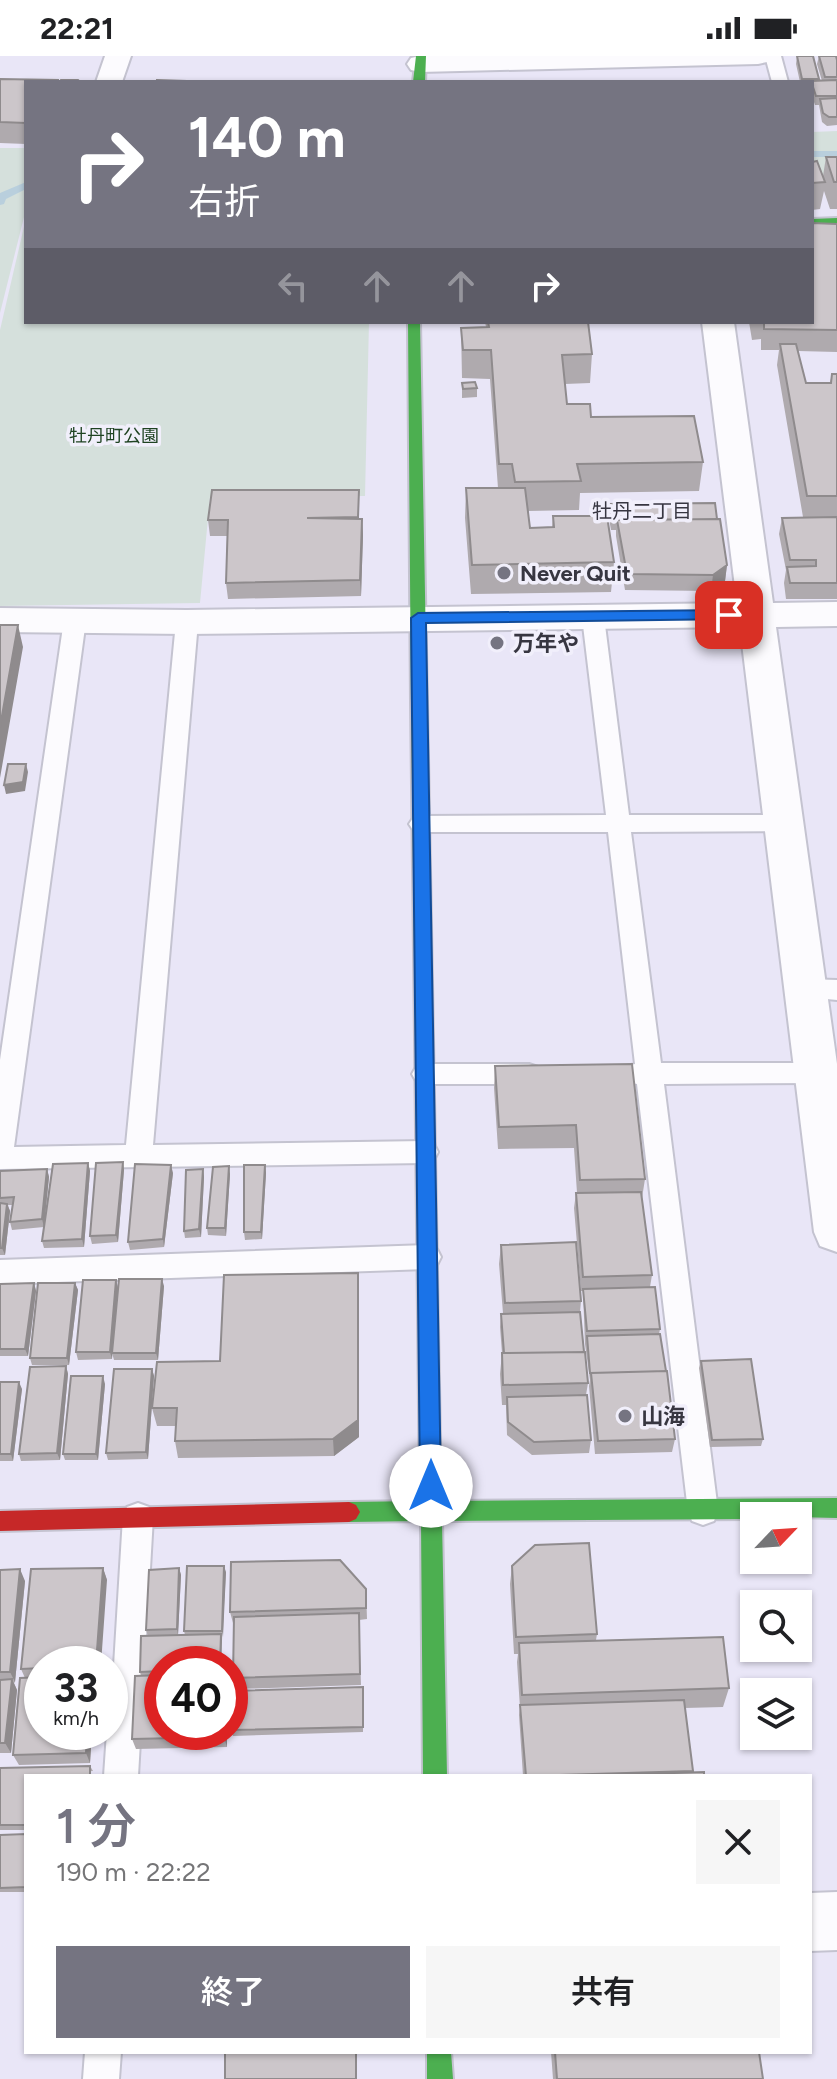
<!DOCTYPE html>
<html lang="ja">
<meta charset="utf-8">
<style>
:root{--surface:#fff;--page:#f6f6f6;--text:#202124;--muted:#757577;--accent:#757481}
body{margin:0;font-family:Figtree,"Noto Sans JP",sans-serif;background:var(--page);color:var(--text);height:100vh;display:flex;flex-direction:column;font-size:30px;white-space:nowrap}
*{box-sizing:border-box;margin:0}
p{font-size:26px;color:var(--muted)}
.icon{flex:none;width:44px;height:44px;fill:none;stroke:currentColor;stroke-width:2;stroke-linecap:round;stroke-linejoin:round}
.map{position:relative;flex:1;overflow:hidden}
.sheet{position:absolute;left:24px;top:1718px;width:788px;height:280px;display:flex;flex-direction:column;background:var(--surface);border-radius:0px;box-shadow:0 2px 6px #0004}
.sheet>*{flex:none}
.banner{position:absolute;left:24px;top:24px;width:790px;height:244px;border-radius:0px;box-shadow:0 2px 6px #0004;background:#757481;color:#fff;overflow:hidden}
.needle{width:52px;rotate:65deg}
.controls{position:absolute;left:740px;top:1446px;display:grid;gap:16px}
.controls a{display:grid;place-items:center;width:72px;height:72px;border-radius:0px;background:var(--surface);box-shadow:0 2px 6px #0004;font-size:40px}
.speed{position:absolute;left:24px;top:1590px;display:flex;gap:16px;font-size:40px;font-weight:700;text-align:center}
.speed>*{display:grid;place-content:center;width:104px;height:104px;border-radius:50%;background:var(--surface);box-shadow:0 2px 6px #0004;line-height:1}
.speed small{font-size:20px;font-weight:400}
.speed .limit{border:12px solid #d22;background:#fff;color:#111}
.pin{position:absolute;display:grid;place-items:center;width:68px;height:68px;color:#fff;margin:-34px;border-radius:16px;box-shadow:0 4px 12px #0006}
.me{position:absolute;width:88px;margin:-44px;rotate:0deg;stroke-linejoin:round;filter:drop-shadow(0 0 6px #0008)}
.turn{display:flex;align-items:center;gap:28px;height:168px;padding:0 32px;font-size:36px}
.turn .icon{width:104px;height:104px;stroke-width:2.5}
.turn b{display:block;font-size:56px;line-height:68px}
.lanes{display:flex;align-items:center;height:76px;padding:0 32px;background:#0003;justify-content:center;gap:40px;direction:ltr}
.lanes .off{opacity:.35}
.round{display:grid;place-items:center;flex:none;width:84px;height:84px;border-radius:0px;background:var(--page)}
.summary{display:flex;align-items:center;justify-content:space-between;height:136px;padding:0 32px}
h1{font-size:48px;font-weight:600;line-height:60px;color:var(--accent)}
.primary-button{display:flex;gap:16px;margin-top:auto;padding:16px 32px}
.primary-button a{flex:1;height:92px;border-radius:0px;background:var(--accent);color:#fff;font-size:32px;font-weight:600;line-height:92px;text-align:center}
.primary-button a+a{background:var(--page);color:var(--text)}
.status{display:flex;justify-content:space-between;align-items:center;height:56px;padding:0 40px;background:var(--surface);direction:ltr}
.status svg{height:22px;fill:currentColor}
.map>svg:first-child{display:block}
</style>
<div class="status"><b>22:21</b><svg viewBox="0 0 49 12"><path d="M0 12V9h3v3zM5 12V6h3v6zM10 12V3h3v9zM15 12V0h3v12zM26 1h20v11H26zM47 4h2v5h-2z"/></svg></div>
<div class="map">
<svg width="837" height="2023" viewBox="0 0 837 2023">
<rect width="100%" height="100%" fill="#e9e6f7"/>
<path fill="#d5e0dc" d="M 837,75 L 837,122 L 812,122 L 812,76 Z
M 0,92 L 26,92 L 26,153 L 0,257 Z
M 26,162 L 26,266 L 369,266 L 365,440 L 210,441 L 200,547 L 0,550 L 0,274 Z"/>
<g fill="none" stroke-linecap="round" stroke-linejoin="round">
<path fill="#b9cfdd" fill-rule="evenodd" d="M 812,95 L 837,95 L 837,101 L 812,101 Z
M 26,126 L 26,133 L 6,143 L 4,148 L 0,149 L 0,137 Z"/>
<defs>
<path id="lane" d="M 765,0 L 781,0 L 788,26 L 772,26 Z
M 593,554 L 601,556 L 604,561 L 629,759 L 784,759 L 792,761 L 796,767 L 792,773 L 784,775 L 631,776 L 661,1007 L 817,1007 L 826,1010 L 830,1017 L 826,1024 L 817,1027 L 664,1028 L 718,1455 L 714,1465 L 703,1469 L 692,1465 L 688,1455 L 637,1028 L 623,1025 L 619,1018 L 623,1011 L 635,1008 L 608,776 L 421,776 L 413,774 L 409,768 L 413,762 L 421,760 L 606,759 L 582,561 L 585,556 Z
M 75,557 L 83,559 L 86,564 L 14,1091 L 126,1089 L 176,566 L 179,561 L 195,561 L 198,566 L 153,1089 L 425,1085 L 434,1088 L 438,1096 L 434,1104 L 425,1107 L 0,1113 L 0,1004 L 64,564 L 67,559 Z
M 805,923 L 837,924 L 837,944 L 796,940 L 792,933 L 796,926 Z
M 425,1008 L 529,1008 L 538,1011 L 542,1018 L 538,1025 L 529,1028 L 425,1028 L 416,1025 L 412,1018 L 416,1011 Z
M 427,1189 L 437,1193 L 441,1201 L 437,1209 L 427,1213 L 0,1228 L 0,1204 Z
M 138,1447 L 149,1451 L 153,1461 L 138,1720 L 104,1720 L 107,1676 L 110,1676 L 123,1461 L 127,1451 Z
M 85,1996 L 121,1996 L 119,2023 L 83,2023 Z"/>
<path id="street" d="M 105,0 L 131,0 L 122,26 L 96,26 Z
M 420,0 L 771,0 L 767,6 L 758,8 L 420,16 L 411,14 L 407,8 L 411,2 Z
M 702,266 L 734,266 L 773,547 L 837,546 L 837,570 L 776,571 L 837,1008 L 837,1196 L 820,1190 L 814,1176 L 740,571 L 187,578 L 0,576 L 0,552 L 187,554 L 737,547 Z
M 837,1836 L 837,1894 L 810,1895 L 810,1837 Z"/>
<path id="fast" d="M 416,0 L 426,0 L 425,26 L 413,26 Z
M 837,162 L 837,170 L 812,171 L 812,163 Z
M 408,266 L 420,266 L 427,646 L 419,651 L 411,646 Z
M 424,975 L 430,977 L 433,982 L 441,1445 L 837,1442 L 837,1462 L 754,1460 L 754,1463 L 442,1465 L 447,1720 L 423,1720 L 421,1465 L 349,1466 L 342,1463 L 338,1456 L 342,1449 L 349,1446 L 420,1445 L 415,982 L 418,977 Z
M 427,1996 L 451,1996 L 453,2023 L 427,2023 Z"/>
<path id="slow" d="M 419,641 L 427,646 L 433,982 L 430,987 L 418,987 L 415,982 L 411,646 Z"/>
<path id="jam" d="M 349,1446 L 356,1449 L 360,1456 L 356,1463 L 349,1466 L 0,1475 L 0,1455 Z"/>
</defs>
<use href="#lane" stroke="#c4c3d0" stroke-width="4"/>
<use href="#street" stroke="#c4c3d0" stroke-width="4"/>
<use href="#fast" stroke="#c4c3d0" stroke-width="4"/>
<use href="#slow" stroke="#c4c3d0" stroke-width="4"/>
<use href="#jam" stroke="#c4c3d0" stroke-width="4"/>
<use href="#lane" fill="#fcfbfe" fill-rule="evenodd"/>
<use href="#street" fill="#fcfbfe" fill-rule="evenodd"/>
<use href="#fast" fill="#4caf50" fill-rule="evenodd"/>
<use href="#slow" fill="#ffc107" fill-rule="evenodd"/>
<use href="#jam" fill="#c62828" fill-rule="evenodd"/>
</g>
<path fill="#afaaae" d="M 797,0 L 819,23 L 819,25 L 822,25 L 817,8 L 819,0 L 837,4 L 837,69 L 827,70 L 822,66 L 819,49 L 815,49 L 812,40 L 812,26 L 800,26 L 796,8 Z
M 0,23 L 26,26 L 26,88 L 0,87 Z
M 826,101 L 837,101 L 837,153 L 830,153 L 824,135 L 820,153 L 812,154 L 812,106 L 823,120 Z
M 837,168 L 837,296 L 798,295 L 806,327 L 830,327 L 832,318 L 837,318 L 837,543 L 786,543 L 784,527 L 786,514 L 779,478 L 782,462 L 803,461 L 777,309 L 779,294 L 761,294 L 761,283 L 752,284 L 749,266 L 812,266 Z
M 485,266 L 588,266 L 592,298 L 590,327 L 565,328 L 567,348 L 591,361 L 703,406 L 699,435 L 580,437 L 579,454 L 528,455 L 530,472 L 552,471 L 553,460 L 614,506 L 611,536 L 471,538 L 465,462 L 466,432 L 498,432 L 490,323 L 462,322 L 461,272 L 486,271 Z
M 462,327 L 477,332 L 477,341 L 462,342 Z
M 359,434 L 359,463 L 362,463 L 363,479 L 361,540 L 228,543 L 226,527 L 227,480 L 210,480 L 208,464 Z
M 609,448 L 717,463 L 727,509 L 725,525 L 711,535 L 625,534 L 616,480 L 616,474 L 611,474 L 608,457 Z
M 632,1008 L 645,1123 L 642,1142 L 652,1219 L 650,1231 L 660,1273 L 659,1278 L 675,1383 L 672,1396 L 595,1398 L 589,1330 L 590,1324 L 585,1288 L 583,1235 L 581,1235 L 574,1152 L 576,1137 L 577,1137 L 574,1092 L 498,1093 L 494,1032 L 495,1010 Z
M 123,1106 L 124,1114 L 118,1186 L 92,1188 L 90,1180 Z
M 88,1107 L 90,1115 L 84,1191 L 44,1192 L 42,1185 Z
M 265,1109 L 266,1117 L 262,1183 L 245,1184 L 244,1176 Z
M 47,1113 L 49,1121 L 44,1171 L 12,1174 L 10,1166 L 13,1149 L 8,1149 L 10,1155 L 5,1199 L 0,1199 L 0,1115 Z
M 203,1113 L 204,1121 L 201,1181 L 185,1182 L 184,1175 Z
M 173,1117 L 164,1191 L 130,1194 L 128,1186 Z
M 230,1118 L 226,1180 L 208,1179 L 207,1172 Z
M 501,1189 L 581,1245 L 580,1256 L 588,1327 L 586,1339 L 591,1384 L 589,1397 L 532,1399 L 507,1379 L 506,1349 L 502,1349 L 500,1318 L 502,1297 L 500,1271 L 501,1258 L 503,1257 L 499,1208 Z
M 116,1224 L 118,1232 L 164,1230 L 158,1304 L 114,1304 L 112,1297 L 112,1303 L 78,1304 L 76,1296 Z
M 34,1227 L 36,1235 L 28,1300 L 0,1300 L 0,1228 Z
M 75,1227 L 78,1234 L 69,1309 L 32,1309 L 30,1302 Z
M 359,1235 L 359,1381 L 334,1400 L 178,1402 L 175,1385 L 176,1370 L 157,1370 L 152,1352 L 220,1305 Z
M 701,1305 L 763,1383 L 761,1390 L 710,1391 L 699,1312 Z
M 66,1310 L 68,1318 L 60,1404 L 21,1405 L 19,1398 Z
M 152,1313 L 154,1320 L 148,1403 L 108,1404 L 106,1397 Z
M 0,1326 L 22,1333 L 13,1405 L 0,1405 Z
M 105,1328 L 98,1404 L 65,1404 L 63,1398 Z
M 512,1510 L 597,1578 L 596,1584 L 729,1632 L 723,1651 L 685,1652 L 693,1716 L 704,1720 L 523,1720 L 519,1659 L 520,1652 L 517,1606 L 518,1598 L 514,1598 L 510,1528 Z
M 103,1512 L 107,1524 L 42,1608 L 42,1676 L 92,1676 L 90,1707 L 19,1709 L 13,1699 L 25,1622 L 21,1613 Z
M 179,1512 L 181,1519 L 178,1579 L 148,1580 L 146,1574 Z
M 0,1514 L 25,1525 L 15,1626 L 14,1627 L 17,1634 L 11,1697 L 0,1697 Z
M 226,1516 L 222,1584 L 162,1608 L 162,1676 L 227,1676 L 227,1691 L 136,1693 L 132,1683 L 141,1620 L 140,1616 L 185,1579 L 184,1575 Z
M 366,1533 L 367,1563 L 359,1564 L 361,1629 L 235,1633 L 233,1622 L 233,1567 L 230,1556 Z
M 363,1631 L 363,1676 L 233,1680 L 231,1674 Z
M 90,1710 L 93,1715 L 26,1720 L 26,1774 L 0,1774 L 0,1712 Z
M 26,1778 L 26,1836 L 0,1836 L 0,1779 Z
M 551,1996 L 759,1996 L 763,2023 L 553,2023 Z"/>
<path fill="#8f8b8d" d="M 362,463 L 363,479 L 361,540 L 360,524 Z
M 727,509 L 725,525 L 711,535 L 713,519 Z
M 18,569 L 23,591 L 0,722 L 0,671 Z
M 26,708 L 28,716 L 25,735 L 6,738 L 4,729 Z
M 123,1106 L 124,1114 L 118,1186 L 116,1179 Z
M 88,1107 L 90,1115 L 84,1191 L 82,1183 Z
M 171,1109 L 173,1117 L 164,1191 L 163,1183 Z
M 265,1109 L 266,1117 L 262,1183 L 261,1176 Z
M 229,1110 L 230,1118 L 226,1180 L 225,1172 Z
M 47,1113 L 49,1121 L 44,1171 L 42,1163 Z
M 203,1113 L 204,1121 L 201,1181 L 199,1173 Z
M 7,1148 L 10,1155 L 5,1199 L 2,1192 Z
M 358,1217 L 359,1381 L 334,1400 L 333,1383 Z
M 162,1223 L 164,1230 L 158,1304 L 156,1297 Z
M 116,1224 L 118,1232 L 112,1303 L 110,1296 Z
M 34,1227 L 36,1235 L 28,1300 L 25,1293 Z
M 75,1227 L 78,1234 L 69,1309 L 67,1302 Z
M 66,1310 L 68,1318 L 60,1404 L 57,1397 Z
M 152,1313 L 154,1320 L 148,1403 L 146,1396 Z
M 103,1320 L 105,1328 L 98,1404 L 96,1398 Z
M 19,1326 L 22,1333 L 13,1405 L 11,1398 Z
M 224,1510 L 226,1516 L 223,1581 L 222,1575 Z
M 103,1512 L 107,1524 L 101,1608 L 96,1608 Z
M 179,1512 L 181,1519 L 178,1579 L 177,1573 Z
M 20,1513 L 25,1525 L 15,1626 L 10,1616 Z
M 221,1578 L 222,1584 L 221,1608 L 220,1608 Z
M 12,1623 L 17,1634 L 11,1697 L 5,1687 Z
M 87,1676 L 92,1676 L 90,1707 L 86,1697 Z
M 225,1676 L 227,1676 L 227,1691 L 224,1681 Z"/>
<path fill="#ccc6ca" stroke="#8f8b8d" stroke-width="2" d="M 797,0 L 813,0 L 819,23 L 802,23 Z
M 819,0 L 836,0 L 837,4 L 837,21 L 825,21 Z
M 0,23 L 58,24 L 58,26 L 26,26 L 26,67 L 0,66 Z
M 61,24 L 77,24 L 75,26 L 60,26 Z
M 157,24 L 217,26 L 157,26 Z
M 837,24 L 837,40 L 816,40 L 811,25 Z
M 837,42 L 837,61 L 829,61 L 823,57 L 820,43 Z
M 826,101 L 837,101 L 837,126 L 834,126 Z
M 817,105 L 825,126 L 812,127 L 812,106 Z
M 812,167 L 837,168 L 837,274 L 764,273 L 764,266 L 812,266 Z
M 488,266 L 588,266 L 592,298 L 562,299 L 567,348 L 590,348 L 591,361 L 694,360 L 703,406 L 577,408 L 581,425 L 515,426 L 512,408 L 499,408 L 491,294 L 463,294 L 461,272 L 489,271 Z
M 780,288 L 796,288 L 806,327 L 831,327 L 832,318 L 837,318 L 837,440 L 807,440 Z
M 475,326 L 477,332 L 463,333 L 462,327 Z
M 466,432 L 525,432 L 530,472 L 554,471 L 553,460 L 607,460 L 614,506 L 472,509 Z
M 212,434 L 359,434 L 358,461 L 307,462 L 362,463 L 360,524 L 226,527 L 228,464 L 208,464 Z
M 715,447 L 717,463 L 617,464 L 617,465 L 612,465 L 609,448 Z
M 837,461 L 837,527 L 790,527 L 787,511 L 816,510 L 816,504 L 790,504 L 782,462 Z
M 720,463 L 727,509 L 713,519 L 627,518 L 617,464 Z
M 0,569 L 18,569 L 0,671 Z
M 8,708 L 26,708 L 23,726 L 4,729 Z
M 632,1008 L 645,1123 L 580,1124 L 576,1069 L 499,1071 L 495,1010 Z
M 123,1106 L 116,1179 L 90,1180 L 96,1107 Z
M 88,1107 L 82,1183 L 42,1185 L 53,1108 Z
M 135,1108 L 171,1109 L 163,1183 L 128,1186 Z
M 244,1109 L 265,1109 L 261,1176 L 244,1176 Z
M 229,1110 L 225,1172 L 207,1172 L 213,1111 Z
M 47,1113 L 42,1163 L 10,1166 L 14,1141 L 0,1142 L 0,1115 Z
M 203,1113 L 199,1173 L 184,1175 L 186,1114 Z
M 641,1136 L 652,1219 L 583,1221 L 576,1137 Z
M 0,1147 L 7,1148 L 2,1192 L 0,1192 Z
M 576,1186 L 581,1245 L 505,1247 L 501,1189 Z
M 358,1217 L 358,1364 L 333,1383 L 175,1385 L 177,1352 L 152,1352 L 157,1306 L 220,1305 L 224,1219 Z
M 119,1223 L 162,1223 L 156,1297 L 112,1297 Z
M 83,1224 L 116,1224 L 110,1296 L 76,1296 Z
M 34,1227 L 25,1293 L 0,1293 L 0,1228 Z
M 38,1227 L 75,1227 L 67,1302 L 30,1302 Z
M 655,1231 L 660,1273 L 587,1275 L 583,1233 Z
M 580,1256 L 584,1296 L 504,1297 L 501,1258 Z
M 660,1278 L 666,1315 L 590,1317 L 587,1280 Z
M 585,1296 L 588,1327 L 503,1329 L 502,1297 Z
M 751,1303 L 763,1383 L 712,1384 L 701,1305 Z
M 66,1310 L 57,1397 L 19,1398 L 30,1311 Z
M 114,1313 L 152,1313 L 146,1396 L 106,1397 Z
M 667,1315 L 675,1383 L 598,1385 L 591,1317 Z
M 71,1320 L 103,1320 L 96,1398 L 63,1398 Z
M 0,1326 L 19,1326 L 11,1398 L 0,1398 Z
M 587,1339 L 591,1384 L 534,1386 L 508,1366 L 507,1341 Z
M 589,1487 L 597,1578 L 516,1581 L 512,1510 L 535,1489 Z
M 340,1504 L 366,1533 L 366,1552 L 230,1556 L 231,1506 Z
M 187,1510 L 224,1510 L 222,1575 L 184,1575 Z
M 103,1512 L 96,1608 L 42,1608 L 42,1612 L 21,1613 L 31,1513 Z
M 179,1512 L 177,1573 L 146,1574 L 149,1514 Z
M 20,1513 L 10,1616 L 0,1616 L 0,1514 Z
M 359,1557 L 360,1618 L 233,1622 L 234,1561 Z
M 221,1578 L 220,1608 L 162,1608 L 162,1615 L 140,1616 L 141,1580 Z
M 723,1581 L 729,1632 L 522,1639 L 519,1587 Z
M 162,1619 L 162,1676 L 225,1676 L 224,1681 L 132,1683 L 135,1620 Z
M 42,1621 L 42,1676 L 87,1676 L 86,1697 L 13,1699 L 20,1622 Z
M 12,1623 L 5,1687 L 0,1687 L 0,1624 Z
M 363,1631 L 363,1671 L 231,1674 L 232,1635 Z
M 684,1644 L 693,1715 L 526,1720 L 520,1649 Z
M 90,1710 L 90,1720 L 26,1720 L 26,1769 L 0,1769 L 0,1712 Z
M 704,1716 L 704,1720 L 583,1720 Z
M 26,1778 L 26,1831 L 0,1832 L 0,1779 Z
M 225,1996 L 356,1996 L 356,2023 L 225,2023 Z
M 555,1996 L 759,1996 L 763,2023 L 557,2023 Z"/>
<path fill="#1a73e8" stroke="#114b97" stroke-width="2" d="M 729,554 L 734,556 L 734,563 L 426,567 L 441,1430 L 438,1437 L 431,1440 L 423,1437 L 420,1430 L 411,562 L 418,557 Z"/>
<g fill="#757481" stroke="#f1effb" stroke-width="3">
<circle cx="504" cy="517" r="8"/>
<circle cx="497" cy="587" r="8"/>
<circle cx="625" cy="1360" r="8"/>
</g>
<g text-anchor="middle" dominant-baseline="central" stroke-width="7" stroke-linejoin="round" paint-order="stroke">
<g font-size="18" fill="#1f4322" stroke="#f1effb">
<text x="114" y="380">牡丹町公園</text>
</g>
<g font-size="20" fill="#373641" stroke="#f1effb">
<text x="642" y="455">牡丹二丁目</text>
</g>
<g font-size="22" font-weight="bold" fill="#373641" stroke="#f1effb" text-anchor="start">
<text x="520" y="517">Never Quit</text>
<text x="513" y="587">万年や</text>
<text x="641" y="1360">山海</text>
</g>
</g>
</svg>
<div class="controls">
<a><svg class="needle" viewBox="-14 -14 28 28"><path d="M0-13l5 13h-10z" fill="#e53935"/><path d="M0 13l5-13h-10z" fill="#757577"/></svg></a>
<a><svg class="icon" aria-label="search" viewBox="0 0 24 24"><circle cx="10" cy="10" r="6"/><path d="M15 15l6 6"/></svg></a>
<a><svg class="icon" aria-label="layers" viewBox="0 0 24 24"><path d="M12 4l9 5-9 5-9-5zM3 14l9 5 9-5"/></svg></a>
</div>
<div class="speed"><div>33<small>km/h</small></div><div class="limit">40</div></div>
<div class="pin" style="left:729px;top:559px;background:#d93025"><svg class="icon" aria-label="arrive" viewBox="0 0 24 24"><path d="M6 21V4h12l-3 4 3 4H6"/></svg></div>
<svg class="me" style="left:431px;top:1430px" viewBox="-20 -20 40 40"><circle r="19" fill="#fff"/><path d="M0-13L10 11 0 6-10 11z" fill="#1a73e8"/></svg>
<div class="banner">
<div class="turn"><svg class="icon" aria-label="right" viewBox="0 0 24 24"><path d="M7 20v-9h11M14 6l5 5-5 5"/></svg><div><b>140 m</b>右折</div></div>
<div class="lanes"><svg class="icon off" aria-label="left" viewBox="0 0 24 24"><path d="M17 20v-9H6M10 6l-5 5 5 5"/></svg><svg class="icon off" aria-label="ahead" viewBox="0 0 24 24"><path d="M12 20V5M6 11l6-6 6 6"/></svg><svg class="icon off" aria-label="ahead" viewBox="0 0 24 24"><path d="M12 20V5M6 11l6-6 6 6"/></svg><svg class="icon" aria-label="right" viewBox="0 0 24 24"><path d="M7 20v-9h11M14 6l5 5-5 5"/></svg></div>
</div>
<section class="sheet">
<div class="summary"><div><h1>1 分</h1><p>190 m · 22:22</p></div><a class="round"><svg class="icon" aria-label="close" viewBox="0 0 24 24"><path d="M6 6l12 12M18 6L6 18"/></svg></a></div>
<div class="primary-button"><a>終了</a><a>共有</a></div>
</section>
</div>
